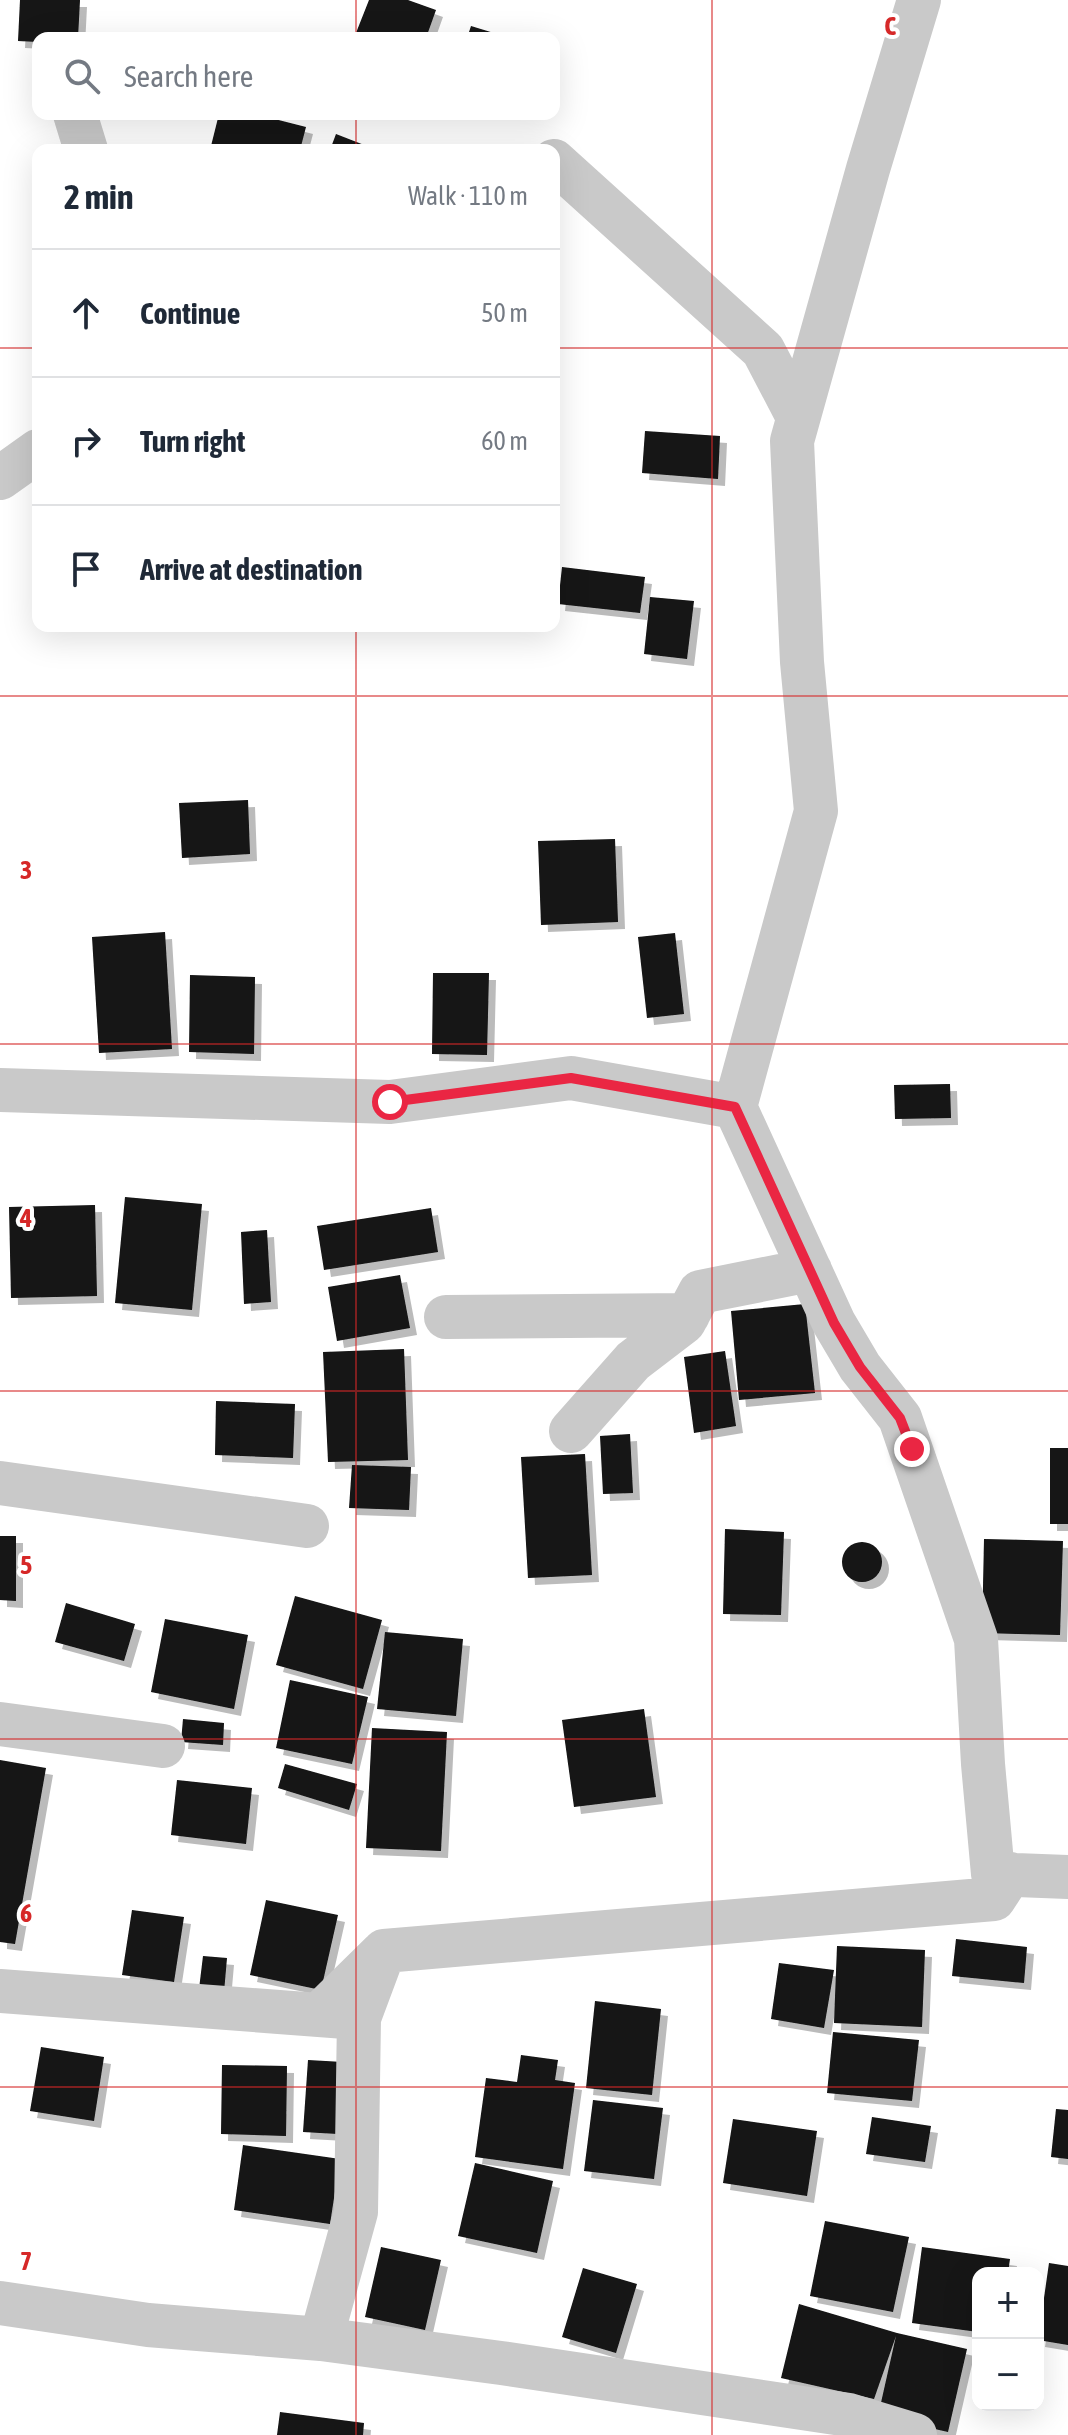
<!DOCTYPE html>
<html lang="en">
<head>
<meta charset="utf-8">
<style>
  body { margin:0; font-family:"Asap Condensed",sans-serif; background:#f6f6f7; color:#1f2937 }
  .controls { position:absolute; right:24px; bottom:24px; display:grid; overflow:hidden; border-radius:16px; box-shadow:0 8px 32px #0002 }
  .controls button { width:72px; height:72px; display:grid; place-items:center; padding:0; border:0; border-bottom:2px solid #e0e1e3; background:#fff; color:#1f2937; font:40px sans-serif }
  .stop { position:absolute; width:24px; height:24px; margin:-18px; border:6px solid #ea2643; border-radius:50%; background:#fff }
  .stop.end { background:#ea2643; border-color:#fff; box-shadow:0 2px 8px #0008 }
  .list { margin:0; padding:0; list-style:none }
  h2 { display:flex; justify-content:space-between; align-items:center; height:104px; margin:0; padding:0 32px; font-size:34px }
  h2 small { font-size:26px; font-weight:400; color:#747a83 }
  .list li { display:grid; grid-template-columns:52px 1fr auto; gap:24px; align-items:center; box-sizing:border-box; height:128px; padding:0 32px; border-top:2px solid #e0e1e3 }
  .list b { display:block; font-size:30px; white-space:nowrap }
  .list em { font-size:26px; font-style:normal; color:#747a83 }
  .icon { flex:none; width:44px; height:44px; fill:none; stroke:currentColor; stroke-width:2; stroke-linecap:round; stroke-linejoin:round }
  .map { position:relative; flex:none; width:1068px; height:2435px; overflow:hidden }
  .search { position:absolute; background:#fff; box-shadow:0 8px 32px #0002; left:32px; top:32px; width:528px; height:88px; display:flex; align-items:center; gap:20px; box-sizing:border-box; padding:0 28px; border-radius:16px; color:#747a83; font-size:30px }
  .panel { position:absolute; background:#fff; box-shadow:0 8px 32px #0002; left:32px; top:144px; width:528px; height:488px; border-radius:16px }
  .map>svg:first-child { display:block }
  .building { fill:#131313; filter:url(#shadow) }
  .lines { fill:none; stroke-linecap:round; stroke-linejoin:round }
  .minor { stroke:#c9c9c9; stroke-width:44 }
  .route { stroke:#ea2643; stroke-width:10 }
  .grid { fill:none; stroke:#d62828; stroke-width:2; stroke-opacity:0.55 }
  .grid-label { font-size:26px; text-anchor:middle; font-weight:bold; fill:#d62828; stroke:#fff; stroke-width:8; stroke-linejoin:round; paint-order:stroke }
</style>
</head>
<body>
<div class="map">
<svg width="1068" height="2435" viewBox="0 0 1068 2435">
  <defs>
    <filter id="shadow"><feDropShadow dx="7" dy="7" stdDeviation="0" flood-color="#0004"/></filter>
  </defs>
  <rect width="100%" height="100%" fill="#fff"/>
  <path class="building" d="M20,0H80L78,38H38V42L18,41Z
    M369,0H408L436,10L426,38H354Z
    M471,26L507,37V38H467Z
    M219,114H255L306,127L300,150H210Z
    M336,134L377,150H330Z
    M645,431L720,436L718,479L642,473Z
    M562,567L645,577L640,613L558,604Z
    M650,597L694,601L687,659L644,654Z
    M248,800L250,854L182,858L179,803Z
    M615,839L618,922L541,925L538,841Z
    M165,932L172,1049L99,1053L92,937Z
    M675,933L684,1014L647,1018L638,937Z
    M433,973H489L487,1055L432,1054Z
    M190,975L255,977L254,1054L189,1052Z
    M950,1084L951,1118L895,1119L894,1085Z
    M125,1197L202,1204L192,1310L115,1303Z
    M95,1205L97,1296L11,1298L9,1207Z
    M431,1208L438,1252L324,1270L317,1226Z
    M267,1230L271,1302L244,1304L241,1232Z
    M400,1275L410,1328L337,1341L328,1287Z
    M805,1304L815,1393L739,1400L731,1311Z
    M404,1349L408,1460L328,1462L323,1352Z
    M725,1351L736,1426L694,1433L684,1357Z
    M216,1401L295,1404L293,1458L215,1455Z
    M630,1434L633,1493L603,1494L600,1436Z
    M1050,1448H1068V1524H1050Z
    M585,1454L592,1575L528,1578L521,1457Z
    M352,1465L411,1467L409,1510L349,1508Z
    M725,1529L784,1532L781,1615L723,1614Z
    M0,1536H16V1601L0,1600Z
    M984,1539L1063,1541L1060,1635L982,1633Z
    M842 1562a20 20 0 1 1 40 0a20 20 0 1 1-40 0Z
    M295,1596L382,1620L363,1689L276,1665Z
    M66,1603L135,1624L124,1661L55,1642Z
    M165,1619L248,1635L234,1709L151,1692Z
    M385,1632L463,1639L456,1716L377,1709Z
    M290,1680L368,1697L352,1764L276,1748Z
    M644,1709L656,1797L574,1807L562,1720Z
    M183,1719L224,1723L223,1745L181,1742Z
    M372,1728L447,1732L441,1851L366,1848Z
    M0,1760L46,1768L15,1944L0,1942Z
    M285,1764L357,1784L349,1810L278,1788Z
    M177,1780L252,1788L246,1844L171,1835Z
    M266,1900L338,1915L321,1990L250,1975Z
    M132,1910L184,1917L174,1982L122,1975Z
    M956,1939L1027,1947L1024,1983L952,1976Z
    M837,1946L925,1950L922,2027L834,2023Z
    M203,1956L227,1958L224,1992L199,1989Z
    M779,1963L834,1970L824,2028L771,2019Z
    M595,2001L661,2009L652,2095L586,2088Z
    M833,2032L919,2040L912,2101L827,2093Z
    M41,2047L104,2057L94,2121L30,2111Z
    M521,2055L558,2060L555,2080L575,2083L563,2169L475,2157L486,2078L517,2082Z
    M308,2060L343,2062L338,2134L303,2132Z
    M222,2065L287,2066L286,2136L221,2134Z
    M593,2100L663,2108L654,2179L584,2171Z
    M1056,2109L1068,2110V2159L1051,2157Z
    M872,2117L931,2126L925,2162L866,2154Z
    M733,2119L817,2131L807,2196L723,2183Z
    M243,2145L340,2159L330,2224L234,2210Z
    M475,2163L553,2181L537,2253L458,2236Z
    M825,2221L909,2237L893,2312L810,2296Z
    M381,2247L441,2260L425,2330L365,2317Z
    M922,2247L1010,2259L1008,2273H978V2332L912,2323Z
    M1049,2263L1068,2266V2345L1038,2340Z
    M583,2268L637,2284L616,2353L562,2337Z
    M799,2304L897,2333L967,2349L948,2432L878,2416L896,2336L874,2399L781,2378Z
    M280,2412L364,2423L363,2435H277Z"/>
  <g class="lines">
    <path class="minor" d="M75,114L86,150
      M554,161L763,350L798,417
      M0,478L38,451
      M0,1090L390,1102L571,1078L735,1107L816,811L802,662L792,441L868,169L919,0
      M735,1107L834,1323L860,1367L900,1418L976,1639L983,1764L993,1874L1068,1877
      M446,1317L688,1315
      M571,1431L633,1361L684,1322L700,1292L810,1270
      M0,1483L307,1526
      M0,1724L163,1746
      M384,1951L326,2008L359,2018L384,1951L994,1899L1010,1874
      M0,1991L359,2018L356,2212L321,2339
      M0,2303L148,2325L321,2339L501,2363L849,2415L915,2435"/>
  </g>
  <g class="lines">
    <path class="route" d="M390,1102L571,1078L735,1107L834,1323L860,1367L900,1418L912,1449"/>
  </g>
  <path class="grid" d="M356,0V38M712,0V2435M356,114V150M0,348H38M554,348H1068M356,626V2435M0,696H1068M0,1044H1068M0,1391H1068M0,1739H1068M0,2087H1068"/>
  <g class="grid-label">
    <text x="890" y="35">C</text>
    <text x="26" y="879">3</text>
    <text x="26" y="1227">4</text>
    <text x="26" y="1574">5</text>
    <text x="26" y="1922">6</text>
    <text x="26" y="2270">7</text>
  </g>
</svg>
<div class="controls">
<button>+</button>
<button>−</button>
</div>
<div class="stop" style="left:390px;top:1102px"></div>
<div class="stop end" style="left:912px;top:1449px"></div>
<div class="search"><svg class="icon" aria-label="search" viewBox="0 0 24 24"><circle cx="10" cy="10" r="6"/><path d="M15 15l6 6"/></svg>Search here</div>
<section class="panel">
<h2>2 min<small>Walk · 110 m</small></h2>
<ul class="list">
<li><svg class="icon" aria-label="ahead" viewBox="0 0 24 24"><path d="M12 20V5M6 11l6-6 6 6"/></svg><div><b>Continue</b></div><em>50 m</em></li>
<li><svg class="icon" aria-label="right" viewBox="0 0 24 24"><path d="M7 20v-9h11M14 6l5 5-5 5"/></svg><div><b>Turn right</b></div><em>60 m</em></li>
<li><svg class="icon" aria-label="arrive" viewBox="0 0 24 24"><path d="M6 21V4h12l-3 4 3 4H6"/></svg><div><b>Arrive at destination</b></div></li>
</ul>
</section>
</div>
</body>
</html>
